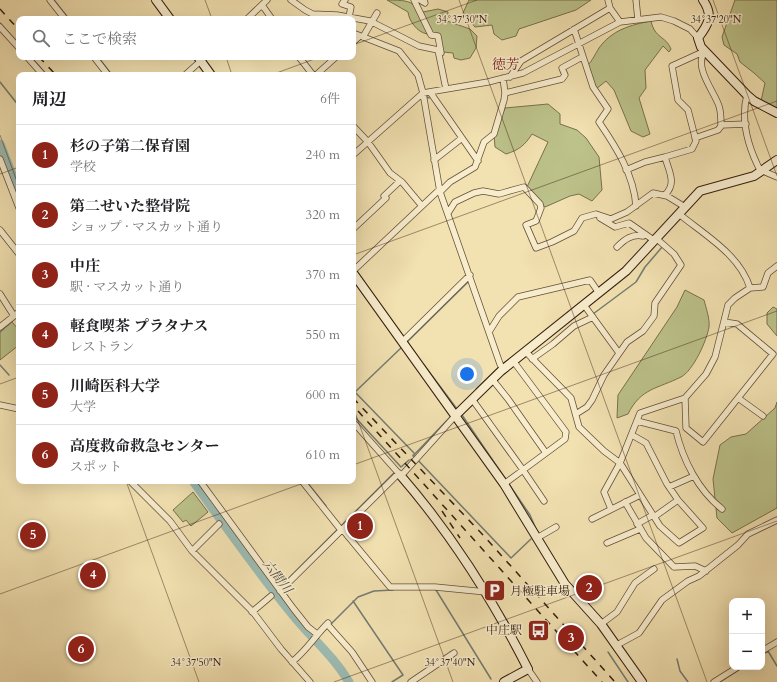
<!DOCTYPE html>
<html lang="ja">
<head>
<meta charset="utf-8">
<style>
  body { margin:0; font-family:Cardo,"Noto Serif JP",serif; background:#f2f2f2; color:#202124 }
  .controls { position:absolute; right:12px; bottom:12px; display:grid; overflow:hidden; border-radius:8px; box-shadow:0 4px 16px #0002 }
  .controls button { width:36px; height:36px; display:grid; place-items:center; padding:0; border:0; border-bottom:1px solid #e0e0e0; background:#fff; color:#202124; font:20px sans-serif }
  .you { position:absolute; left:467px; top:374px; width:14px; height:14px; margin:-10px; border:3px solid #fff; border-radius:50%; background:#1a73e8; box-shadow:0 0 0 6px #1a73e833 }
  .badge { display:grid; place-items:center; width:26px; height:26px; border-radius:50%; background:#8f2418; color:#fff; font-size:13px; font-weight:700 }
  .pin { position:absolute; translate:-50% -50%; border:2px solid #fff; box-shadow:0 1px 4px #0006 }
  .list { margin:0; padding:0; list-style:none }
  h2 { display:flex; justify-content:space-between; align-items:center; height:52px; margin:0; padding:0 16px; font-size:17px }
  h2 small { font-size:13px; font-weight:400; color:#757577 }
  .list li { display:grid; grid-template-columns:26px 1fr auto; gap:12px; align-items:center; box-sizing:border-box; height:60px; padding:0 16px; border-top:1px solid #e0e0e0 }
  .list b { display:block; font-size:15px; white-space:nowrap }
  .list p { margin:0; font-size:13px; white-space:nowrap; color:#757577 }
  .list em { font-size:13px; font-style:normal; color:#757577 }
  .icon { flex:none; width:22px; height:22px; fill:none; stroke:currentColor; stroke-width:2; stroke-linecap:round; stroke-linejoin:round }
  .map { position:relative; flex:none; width:777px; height:682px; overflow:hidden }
  .search { position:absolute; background:#fff; box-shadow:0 4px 16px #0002; left:16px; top:16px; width:340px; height:44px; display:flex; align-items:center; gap:10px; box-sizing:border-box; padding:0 14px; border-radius:8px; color:#757577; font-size:15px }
  .panel { position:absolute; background:#fff; box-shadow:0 4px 16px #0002; left:16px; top:72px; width:340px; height:412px; border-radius:8px }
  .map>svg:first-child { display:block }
  .green { fill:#bcc28a; stroke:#78704c }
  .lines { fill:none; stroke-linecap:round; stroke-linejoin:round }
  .stream { stroke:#737c72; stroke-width:1.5 }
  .river { stroke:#9dbcb4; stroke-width:9 }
  .street-casing { stroke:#644e38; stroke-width:7 }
  .secondary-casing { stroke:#351d0f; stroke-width:10 }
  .street { stroke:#f7eccc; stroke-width:5.5 }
  .secondary { stroke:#f7eccc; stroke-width:8 }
  .rail { stroke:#351d0f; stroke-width:1.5; stroke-dasharray:7 7; stroke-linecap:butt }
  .ticks { fill:none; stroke:#351d0f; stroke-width:1; stroke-opacity:0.45 }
  .labels { text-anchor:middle; stroke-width:3; stroke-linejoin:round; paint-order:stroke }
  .poi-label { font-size:12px; fill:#351d0f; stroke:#f7eccc; text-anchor:start }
  .water-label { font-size:13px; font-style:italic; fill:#544d41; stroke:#f7eccc }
  .quarter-label { font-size:14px; fill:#7a1f14; stroke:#f7eccc }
  .ticks-label { font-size:10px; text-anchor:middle; fill:#351d0f; stroke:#f7eccc; stroke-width:3; stroke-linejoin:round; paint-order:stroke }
</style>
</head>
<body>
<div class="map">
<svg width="777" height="682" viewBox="0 0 777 682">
  <rect width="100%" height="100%" fill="#f2e1b1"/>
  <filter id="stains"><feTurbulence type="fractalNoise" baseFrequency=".005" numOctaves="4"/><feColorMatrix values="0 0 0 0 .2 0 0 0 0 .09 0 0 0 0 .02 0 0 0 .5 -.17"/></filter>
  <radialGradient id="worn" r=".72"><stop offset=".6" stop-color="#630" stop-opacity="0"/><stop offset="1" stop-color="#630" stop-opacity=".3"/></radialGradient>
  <path class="green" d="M387,0C419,0 414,4 427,31V34C417,32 409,21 408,12Z
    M469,0H591L576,10L519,29L516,36L502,40L494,34L492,25L475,27L463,13Z
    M735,0H777V108L761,101L765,83L754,73L740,62L737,54L724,45L722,37Z
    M438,9L448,12L447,21L470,29L477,36L476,48L470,58L461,60L454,58L453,53L443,52L440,34L432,33L423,12Z
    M651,21C655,39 665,35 671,49L669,52L663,46L645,70L646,88L639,98L650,134L643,137L631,131L614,90L606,81L596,89L587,66C593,60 595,54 599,48C612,30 630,25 651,21Z
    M548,104L560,114V124L577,130L586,138L599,157L602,190L592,201L579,194L570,196L545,207L527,187L548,142L532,134C525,145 519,150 506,154L495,147L494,135L505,108Z
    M685,290L704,300C706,308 710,319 709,327C707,340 693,371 681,377C657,389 641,388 628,414L617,418L618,395L677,307Z
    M773,307L777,309V336L767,324V313Z
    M12,322L19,330V345L0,360V332Z
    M777,402V508L732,533L717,518L713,479L720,445L731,437L746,434L775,408Z
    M193,492L208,512L191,526L186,520L183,522L173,510Z"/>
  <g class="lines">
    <path class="stream" d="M54,0L69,19
      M0,23L19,44
      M31,57L47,75
      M98,57L112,75
      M0,82L19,106
      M425,96L429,98
      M593,314L636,282L645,267L663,246
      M0,332L18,316
      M561,334L571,326
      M406,343L467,283
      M502,364L517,354
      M0,365L9,375
      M424,365L457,409L458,408
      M476,389L499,367
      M353,390L414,453
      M355,392L402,347
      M353,415L401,467L409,460
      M462,415L530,515L536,529
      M413,455L511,558L531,539
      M413,456L452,415
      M306,481L326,506
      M341,526L395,472
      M280,587L338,529
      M436,590L491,679
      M274,592L277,589
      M353,601L403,675L392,682
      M321,634L358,597L374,591L393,590
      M608,652L628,682
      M762,655L768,651L777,666
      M677,659L680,671L688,682
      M720,682L743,667"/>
    <path class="river" d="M0,144L19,193
      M193,481C225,526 257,571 292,614C311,638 333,655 349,682"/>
    <defs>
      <path id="street" d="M50,0L65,19
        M291,0L305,10L322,19
        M345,0L342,4L351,7L349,17
        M414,0L431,35L438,36L441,53
        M420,0L425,3L424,0
        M636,0L638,20
        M262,5L272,19
        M610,8L620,22
        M312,14L337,15L370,21L419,46L438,50L446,89
        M247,19L267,0
        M0,27L19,48
        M574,29L593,87L608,109L599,122C616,147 634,175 636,206
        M353,33L399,51L418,75L423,93L440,192L500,364L503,369
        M363,37L377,13
        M353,42L360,36
        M705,51C693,67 714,91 719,106C721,112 721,119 721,125L746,124
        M27,57L43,75
        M94,57L108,75
        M299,57L313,75
        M185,75L205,57
        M316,75L336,57
        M510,77L521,61L610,8L608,0
        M430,92L478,161
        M505,93L562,79L565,75L562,68L582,57
        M747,95C740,121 749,149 761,172
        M353,126L368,142L390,173L402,182L422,206
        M695,138L718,130L722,125
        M353,155L423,93L488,82L523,73L620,22L661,17L674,21L690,29L698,38
        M0,159L19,208
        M434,160L462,138
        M626,170L645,162L665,157
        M763,171L777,177
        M440,192L450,182L475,167L484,142L494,134L504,100L505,93L503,78
        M665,195C677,183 669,172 665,157L692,149L696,141L688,110L678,100L672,66L705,51
        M448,213L455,202L474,193L483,191L499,194L524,187L540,204L541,208L536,221L526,225L536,248L552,242L574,231L582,218L596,214L611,219L627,212L653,193L667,196L685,207
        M679,214C705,235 740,255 750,288
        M600,218L615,227L629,223L655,241
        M353,229L386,198L384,196L400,181
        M0,230L19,254
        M617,247C625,239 632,234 643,236
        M353,271L440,189
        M0,294L14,316
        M584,305L619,353
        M0,327L19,312
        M489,332L499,316L518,297L590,280L599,293
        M402,342L470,275
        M526,352L571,398L579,427L604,451L620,463L660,526L679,543L703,528L678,500L667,484L646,443L632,435
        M532,359L553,344L574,326L593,317
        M492,379L508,399L546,453
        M685,398L686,428L703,442L773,354L737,324L724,322
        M738,398L763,416
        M472,399L523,470L565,439L566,432L514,362
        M0,405L19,409
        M576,414L587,407L592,400L604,375L627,342L643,331L654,316L655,303L681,265L674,254L657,239
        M637,421L676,431C683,460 698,490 722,509
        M353,422L401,476L456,415
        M130,481L170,521L192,551L253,612L281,649L310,682
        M200,481L293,608L308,627L317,634
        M302,481L341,530
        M504,484L523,470L544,501
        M669,487L694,476
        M625,502L646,538L674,567L695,566L706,571
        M611,509L604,492L620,463L640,413L685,398L706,374L715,357L728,305L735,298L750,288L763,287L768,273L777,266
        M654,517L678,500
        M592,519L640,495
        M637,524L653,515
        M342,529L390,587H435L486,592
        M537,538L556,527
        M607,543L640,529
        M192,551L219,524
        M280,591L399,473
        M252,612L271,596
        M327,624L352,652L372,682
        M601,624L617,612L635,583L654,569
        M617,645L639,633L662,600L688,581L699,576L738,545L748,534L777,520
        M762,651L777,642
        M292,662C307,650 315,636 328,623
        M528,669L537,682
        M411,682L454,653
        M714,682L738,667"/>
      <path id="secondary" d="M156,0L170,19
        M703,0C714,16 708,25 698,38L701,47L747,95L754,101L777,113
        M198,57L211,75
        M353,273L504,484L565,584L601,624L642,682
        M456,415L501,371L626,271L700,191L754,176L777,160
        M401,476C453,536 492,598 528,669L504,682"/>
    </defs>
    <use href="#street" class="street-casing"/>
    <use href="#secondary" class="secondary-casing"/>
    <use href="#street" class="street"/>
    <use href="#secondary" class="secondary"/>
    <path class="rail" d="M0,9L19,30
      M39,57L56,75
      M353,398L483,535L615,682
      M358,411L602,682
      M442,511L460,538"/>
  </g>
  <path class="ticks" d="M205,0L212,19M459,0L707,682M713,0L777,176M353,45L477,0M226,57L232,75M271,75L320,57M0,135L19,187M0,174L19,167M353,255L777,101M0,384L19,377M353,407L453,682M353,465L777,311M126,481L199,682M0,594L309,481M334,682L777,521"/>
  <defs>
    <symbol id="parking-square" viewBox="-11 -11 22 22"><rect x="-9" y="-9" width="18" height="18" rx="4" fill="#8f2418" stroke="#f7eccc"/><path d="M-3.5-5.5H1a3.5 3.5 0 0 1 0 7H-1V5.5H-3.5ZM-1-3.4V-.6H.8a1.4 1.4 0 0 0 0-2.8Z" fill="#fff"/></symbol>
    <symbol id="bus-square" viewBox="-11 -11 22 22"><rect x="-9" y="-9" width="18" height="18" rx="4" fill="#8f2418" stroke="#f7eccc"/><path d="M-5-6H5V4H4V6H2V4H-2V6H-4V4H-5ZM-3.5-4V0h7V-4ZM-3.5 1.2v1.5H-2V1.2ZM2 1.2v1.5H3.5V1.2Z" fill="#fff"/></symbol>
  </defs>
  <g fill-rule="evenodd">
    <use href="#parking-square" x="482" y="578" width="25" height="25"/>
    <use href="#bus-square" x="526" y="618" width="25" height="25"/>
  </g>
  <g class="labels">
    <g class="poi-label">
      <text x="510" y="595">月極駐車場</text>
      <text x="522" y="634" text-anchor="end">中庄駅</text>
    </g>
    <g class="water-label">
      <text transform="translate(278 576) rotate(52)" y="5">六間川</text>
    </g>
    <g class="quarter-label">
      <text x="506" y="69">徳芳</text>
    </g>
  </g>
  <g class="ticks-label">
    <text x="462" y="23">34°37'30"N</text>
    <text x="716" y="23">34°37'20"N</text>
    <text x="196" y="666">34°37'50"N</text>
    <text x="450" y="666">34°37'40"N</text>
  </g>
  <rect width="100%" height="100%" filter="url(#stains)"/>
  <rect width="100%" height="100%" fill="url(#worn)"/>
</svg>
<div class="controls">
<button>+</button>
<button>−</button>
</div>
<div class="you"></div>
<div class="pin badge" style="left:360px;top:526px">1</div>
<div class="pin badge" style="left:589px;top:588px">2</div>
<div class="pin badge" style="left:571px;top:638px">3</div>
<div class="pin badge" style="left:93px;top:575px">4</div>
<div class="pin badge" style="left:33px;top:535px">5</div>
<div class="pin badge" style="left:81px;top:649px">6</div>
<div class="search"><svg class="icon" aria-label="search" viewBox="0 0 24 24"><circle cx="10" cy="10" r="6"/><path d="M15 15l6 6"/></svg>ここで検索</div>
<section class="panel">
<h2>周辺<small>6件</small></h2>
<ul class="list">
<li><span class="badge">1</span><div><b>杉の子第二保育園</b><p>学校</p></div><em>240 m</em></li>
<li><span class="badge">2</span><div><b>第二せいた整骨院</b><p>ショップ · マスカット通り</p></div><em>320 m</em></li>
<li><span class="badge">3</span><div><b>中庄</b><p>駅 · マスカット通り</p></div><em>370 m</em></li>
<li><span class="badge">4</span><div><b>軽食喫茶 プラタナス</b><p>レストラン</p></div><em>550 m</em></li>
<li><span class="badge">5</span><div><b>川崎医科大学</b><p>大学</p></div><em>600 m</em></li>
<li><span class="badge">6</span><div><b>高度救命救急センター</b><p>スポット</p></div><em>610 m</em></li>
</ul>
</section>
</div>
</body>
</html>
